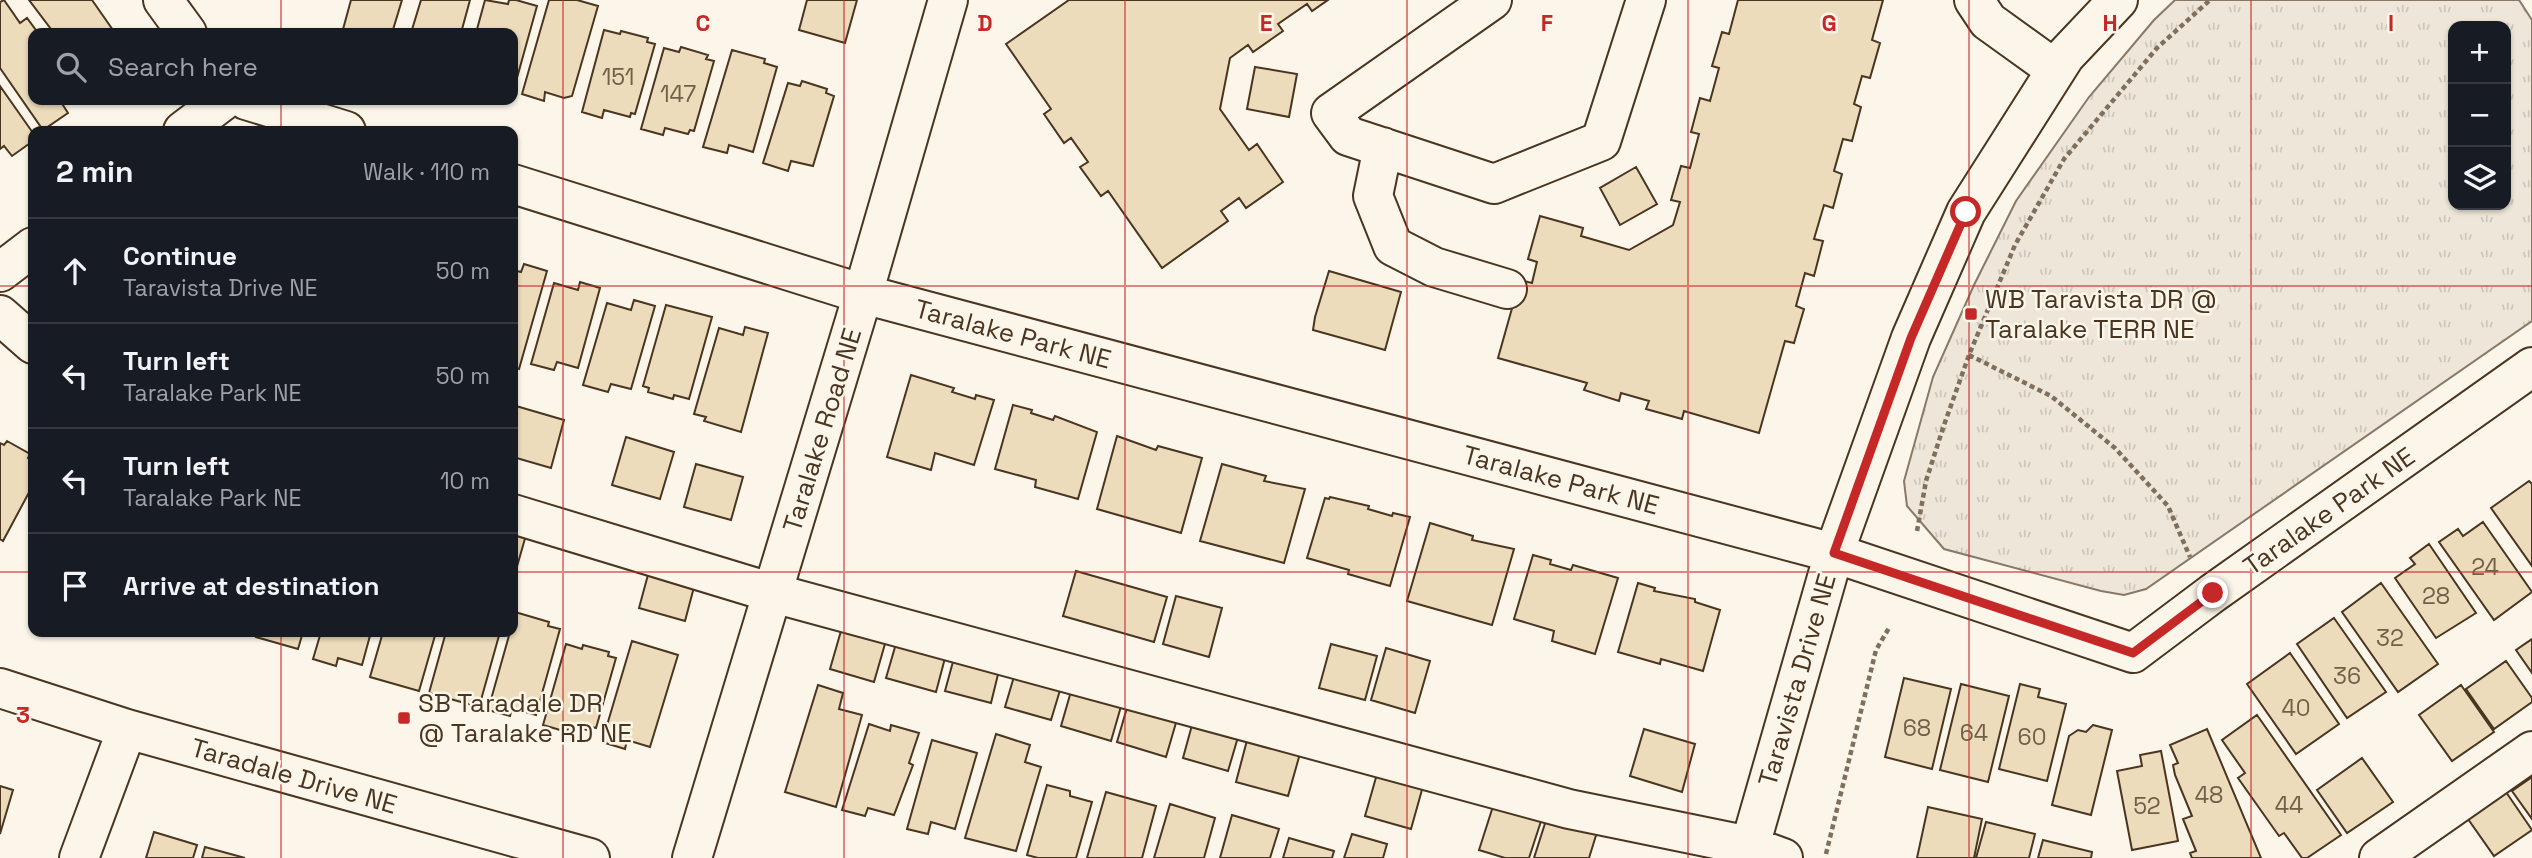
<!DOCTYPE html>
<html lang="en">
<head>
<meta charset="utf-8">
<style>
  body { margin:0; font-family:"Space Grotesk",sans-serif; background:#242831; color:#f1f3f6 }
  .controls { position:absolute; right:21px; top:21px; display:grid; overflow:hidden; border-radius:14px; box-shadow:0 2px 5px #0004 }
  .controls button { width:63px; height:63px; display:grid; place-items:center; padding:0; border:0; border-bottom:2px solid #363941; background:#171b24; color:#f1f3f6; font:35px sans-serif }
  .stop { position:absolute; width:21px; height:21px; margin:-16px; border:5px solid #c62828; border-radius:50%; background:#fff }
  .stop.end { background:#c62828; border-color:#fff; box-shadow:0 2px 7px #0008 }
  .list { margin:0; padding:0; list-style:none }
  h2 { display:flex; justify-content:space-between; align-items:center; height:91px; margin:0; padding:0 28px; font-size:30px }
  h2 small { font-size:23px; font-weight:400; color:#9ea1a6 }
  .list li { display:grid; grid-template-columns:46px 1fr auto; gap:21px; align-items:center; box-sizing:border-box; height:105px; padding:0 28px; border-top:2px solid #363941 }
  .list b { display:block; font-size:26px; white-space:nowrap }
  .list p { margin:0; font-size:23px; white-space:nowrap; color:#9ea1a6 }
  .list em { font-size:23px; font-style:normal; color:#9ea1a6 }
  .icon { flex:none; width:38px; height:38px; fill:none; stroke:currentColor; stroke-width:2; stroke-linecap:round; stroke-linejoin:round }
  .map { position:relative; flex:none; width:2532px; height:858px; overflow:hidden }
  .search { position:absolute; background:#171b24; box-shadow:0 2px 5px #0004; left:28px; top:28px; width:490px; height:77px; display:flex; align-items:center; gap:18px; box-sizing:border-box; padding:0 24px; border-radius:14px; color:#9ea1a6; font-size:26px }
  .panel { position:absolute; background:#171b24; box-shadow:0 2px 5px #0004; left:28px; top:126px; width:490px; height:511px; border-radius:14px }
  .map>svg:first-child { display:block }
  .grass { fill:url(#grass-tufts); stroke:#887966; stroke-width:2; fill-rule:evenodd }
  .building { fill:#ecdcbc; stroke:#4a3520; stroke-width:2 }
  .lines { fill:none; stroke-linecap:round; stroke-linejoin:round }
  .minor-casing { stroke:#4a3520; stroke-width:42 }
  .path { stroke:#7f6f5c; stroke-width:4.5; stroke-dasharray:5 3.5; stroke-linecap:butt }
  .minor { stroke:#fbf6e9; stroke-width:38 }
  .route { stroke:#c62828; stroke-width:9 }
  .grid { fill:none; stroke:#c62828; stroke-width:2; stroke-opacity:0.55 }
  .poi-dot { fill:#c62828; stroke:#fbf6e9; stroke-width:2.5 }
  .labels { text-anchor:middle; stroke-width:5; stroke-linejoin:round; paint-order:stroke }
  .number-label { font-size:23px; fill:#725f47 }
  .poi-label { font-size:26px; fill:#4a3520; stroke:#fbf6e9; text-anchor:start }
  .street-label { font-size:26px; fill:#4a3520; stroke:#fbf6e9 }
  .grid-label { font-size:23px; text-anchor:middle; font-weight:bold; fill:#c62828; stroke:#fbf6e9; stroke-width:5; stroke-linejoin:round; paint-order:stroke }
</style>
</head>
<body>
<div class="map">
<svg width="2532" height="858" viewBox="0 0 2532 858">
  <defs>
    <pattern id="grass-tufts" width="24" height="20" patternUnits="userSpaceOnUse" patternTransform="scale(1.75)"><rect width="24" height="20" fill="#ede6d9"/><path d="M3 7l-1-3M5 7V3M7 7l1-3M15 17l-1-3M17 17v-4M19 17l1-3" fill="none" stroke="#cdc6ba"/></pattern>
  </defs>
  <rect width="100%" height="100%" fill="#fbf6e9"/>
  <path class="grass" d="M2175,0H2519L2532,20V321L2146,589L2124,595L2101,591L1944,549L1907,506L1904,481L1933,377L1974,285L2016,201L2089,97L2154,20ZM2453,26H2506V205H2453Z"/>
  <path class="building" d="M4,0L20,23L27,18L38,33H33V100H64L61,102L68,113L43,130L0,68V2Z
    M29,0H92L115,33H54Z
    M351,0H402L392,33H342Z
    M421,0H470L461,33H411Z
    M485,0L508,4L509,0H516L537,6L515,85L513,84V33H476Z
    M549,0H577L598,6L572,96L564,98L545,92L544,101L522,94Z
    M807,0H857L845,43L799,30Z
    M1069,0H1328L1312,11L1307,4L1278,24L1283,31L1253,52L1248,45L1230,58L1220,109L1249,150L1257,144L1283,182L1246,208L1239,198L1221,211L1228,221L1162,268L1108,191L1101,196L1080,167L1088,162L1071,138L1064,143L1044,114L1051,109L1006,44Z
    M1738,0H1883L1872,40L1880,43L1870,78L1862,76L1854,104L1861,107L1852,141L1843,139L1834,171L1842,174L1833,208L1824,205L1814,239L1823,241L1814,276L1805,273L1796,306L1804,309L1794,343L1785,341L1759,433L1684,411L1682,419L1646,409L1649,401L1621,393L1619,401L1584,390L1587,383L1498,358L1520,280L1532,283L1537,262L1528,259L1540,216L1583,228L1581,236L1629,250L1673,225L1680,202L1671,200L1681,166L1690,168L1699,134L1691,132L1700,98L1710,101L1719,68L1712,66L1722,32L1729,34Z
    M604,30L620,34L621,31L648,38L647,42L655,44L635,114L631,113L630,117L604,110L602,118L582,112Z
    M681,47L708,55L706,59L714,61L694,131L690,130L688,134L665,128L663,135L641,129L664,48L679,52Z
    M732,50L765,59L764,63L777,67L753,152L729,145L727,153L703,147Z
    M1255,67L1297,74L1289,117L1247,109Z
    M802,81L827,89L826,93L834,96L813,166L791,161L788,171L763,163L788,83L800,86Z
    M0,86L33,133V141L12,156L4,146L0,149Z
    M1636,167L1657,204L1620,225L1600,188Z
    M524,264L547,271L519,369L513,367V270L521,272Z
    M1329,271L1401,292L1385,350L1313,330L1315,317Z
    M580,282L600,288L578,368L557,362L554,370L531,364L554,283L578,290Z
    M634,300L655,306L631,389L611,384L608,392L583,385L607,303L631,310Z
    M666,305L712,317L689,399L674,395L673,399L648,392L649,388L643,386Z
    M745,327L768,333L741,432L704,421L706,417L694,414L719,328L743,335Z
    M911,375L954,388L952,392L975,399L976,395L994,400L974,465L935,453L931,470L887,457Z
    M1013,405L1032,410L1031,413L1053,420L1055,416L1097,432L1078,499L1035,487L1036,480L995,469Z
    M516,406L564,420L551,468L513,457V419Z
    M1117,436L1156,450L1158,446L1202,458L1181,533L1097,509Z
    M626,437L674,452L660,499L612,485Z
    M7,441L30,454L28,458L33,461V485L3,541L0,539V443L4,445Z
    M696,464L743,477L731,520L684,507Z
    M1222,464L1266,476L1264,481L1305,489L1284,563L1200,541Z
    M2529,481L2532,484V566L2491,508Z
    M1330,497L1369,506L1368,509L1392,516L1393,513L1410,517L1390,586L1348,574L1349,570L1307,558L1325,498L1329,499Z
    M513,516L530,521L516,570L513,569Z
    M2483,522L2532,592L2494,620L2439,542L2458,529L2463,536Z
    M1430,523L1473,536L1472,540L1514,549L1492,625L1407,601Z
    M2429,544L2476,613L2436,638L2395,578L2415,564L2410,558Z
    M1533,555L1551,560L1550,564L1571,570L1573,565L1618,578L1595,654L1552,641L1554,631L1514,619Z
    M652,560L698,572L685,621L639,608Z
    M1076,571L1167,597L1154,642L1063,616Z
    M1638,583L1655,588L1654,591L1695,599V602L1720,610L1703,671L1661,659L1660,664L1618,652Z
    M2381,583L2438,664L2398,692L2342,612Z
    M1176,596L1222,608L1209,657L1163,644Z
    M515,612L549,622L548,626L560,629L536,715L512,708L510,716L488,710L510,632H513Z
    M845,617L889,630L874,682L830,669Z
    M2334,618L2386,692L2347,718L2297,644Z
    M900,630L949,643L936,692L886,678Z
    M258,632H303L298,649L256,637Z
    M321,632H371L362,665L338,658L336,666L313,659Z
    M383,632H436L419,691L370,677Z
    M446,632H500L479,707L429,693Z
    M2532,639V673L2516,650Z
    M632,641L678,655L650,747L627,740L625,749L602,742Z
    M566,644L582,649L583,645L609,652L608,656L616,658L596,728L592,727L591,731L569,725L567,732L543,725Z
    M1331,644L1377,656L1365,700L1319,688Z
    M957,647L1002,658L991,703L945,691Z
    M1386,648L1430,661L1415,713L1371,700Z
    M2290,653L2339,724L2296,754L2247,684Z
    M2506,661L2532,698V702L2494,729L2466,689Z
    M1018,663L1064,677L1051,720L1005,707Z
    M1904,678L1951,689L1932,769L1885,757Z
    M1074,681L1124,696L1111,741L1061,726Z
    M1961,684L2009,696L1988,782L1940,770Z
    M2020,684L2040,689L2038,697L2066,704L2047,781L1999,769Z
    M818,685L843,693L839,709L862,715L836,807L785,792Z
    M2461,685L2494,732L2452,761L2419,715Z
    M1131,694L1180,709L1166,757L1117,742Z
    M1195,714L1241,727L1228,771L1183,758Z
    M2257,715L2341,835L2307,858H2302L2284,833L2279,836L2238,778L2245,773L2222,740Z
    M869,724L890,731L891,725L919,733L909,763L913,765L894,815L868,808L865,816L842,810Z
    M2093,725L2112,730L2091,815L2052,805L2069,736L2078,730L2086,732Z
    M1250,729L1303,743L1288,796L1236,782Z
    M1644,729L1695,744L1682,792L1630,776Z
    M2207,729L2261,858H2192L2190,853L2196,851L2183,819L2192,816L2175,775L2173,765L2178,763L2170,745Z
    M996,734L1030,745L1025,762L1041,767L1016,851L965,838Z
    M932,740L977,753L955,829L931,822L928,834L907,829Z
    M2161,751L2178,841L2132,850L2117,771L2142,766L2140,755Z
    M2362,758L2393,802L2347,833L2317,790Z
    M1379,767L1425,779L1411,829L1365,816Z
    M2532,777V819L2512,791Z
    M1047,785L1070,791V796L1092,802L1076,858H1038L1027,855Z
    M0,786L13,790L0,834Z
    M1106,792L1156,806L1142,858H1087Z
    M2506,792L2532,830L2494,856L2468,819Z
    M1496,797L1544,812L1529,858H1505L1479,850Z
    M1170,804L1215,818L1204,858H1154Z
    M1928,807L1982,819L1974,858H1917Z
    M1548,814L1598,829L1589,858H1534Z
    M1232,815L1279,829L1270,858H1220Z
    M1986,822L2035,834L2029,858H1976Z
    M154,832L197,845L193,858H146Z
    M1352,834L1387,844L1383,858H1344Z
    M1289,838L1334,851L1332,858H1283Z
    M2043,840L2092,852L2091,858H2038Z
    M205,847L245,858H202Z"/>
  <g class="lines">
    <defs>
      <path id="minor" d="M163,0L187,33
        M1492,0L1331,113L1348,136L1494,184L1601,141L1646,0
        M1974,0L1988,21L2056,70
        M246,100L346,131
        M183,131L224,100
        M1383,147L1373,196L1393,246L1434,267L1507,289
        M513,184L863,294L1834,553L2133,653L2213,593L2532,367
        M0,272L33,247
        M0,315L33,344
        M513,514L773,593L1569,809L1750,846L1783,858
        M0,688L127,729L590,858
        M79,858L127,729
        M692,858L863,294L948,0
        M1743,858L1750,846L1834,553L1911,338L1966,212L2065,56L2118,0
        M2379,858L2532,751"/>
    </defs>
    <use href="#minor" class="minor-casing"/>
    <path class="path" d="M1969,355L2051,396L2115,448L2168,506L2190,557
      M1917,531L1926,481L1944,425L1969,355L2015,245L2064,159L2157,48L2210,0
      M1826,854L1876,650L1889,628"/>
    <use href="#minor" class="minor"/>
  </g>
  <g class="lines">
    <path class="route" d="M1966,212L1911,338L1834,553L2133,653L2213,593"/>
  </g>
  <path class="grid" d="M281,0V33M563,0V858M844,0V858M1125,0V858M1407,0V858M1688,0V858M1969,0V858M2251,0V858M281,100V131M0,286H33M513,286H2532M0,572H33M513,572H2532M281,632V858"/>
  <g class="poi-dot">
    <rect x="1964" y="307" width="14" height="14" rx="3.5"/>
    <rect x="397" y="711" width="14" height="14" rx="3.5"/>
  </g>
  <g class="labels">
    <g class="number-label">
      <text x="618" y="85">151</text>
      <text x="678" y="102">147</text>
      <text x="2485" y="575">24</text>
      <text x="2436" y="604">28</text>
      <text x="2390" y="646">32</text>
      <text x="2347" y="684">36</text>
      <text x="2296" y="716">40</text>
      <text x="1917" y="736">68</text>
      <text x="1974" y="741">64</text>
      <text x="2032" y="745">60</text>
      <text x="2209" y="803">48</text>
      <text x="2289" y="813">44</text>
      <text x="2147" y="814">52</text>
    </g>
    <g class="poi-label">
      <text x="1985" y="308">WB Taravista DR @<tspan x="1985" dy="30">Taralake TERR NE</tspan></text>
      <text x="418" y="712">SB Taradale DR<tspan x="418" dy="30">@ Taralake RD NE</tspan></text>
    </g>
    <g class="street-label">
      <text transform="translate(1013 334) rotate(15)" y="9">Taralake Park NE</text>
      <text transform="translate(822 430) rotate(-73)" y="9">Taralake Road NE</text>
      <text transform="translate(1561 480) rotate(15)" y="9">Taralake Park NE</text>
      <text transform="translate(2329 511) rotate(-35)" y="9">Taralake Park NE</text>
      <text transform="translate(1797 680) rotate(-74)" y="9">Taravista Drive NE</text>
      <text transform="translate(294 776) rotate(16)" y="9">Taradale Drive NE</text>
    </g>
  </g>
  <g class="grid-label">
    <text x="703" y="31">C</text>
    <text x="985" y="31">D</text>
    <text x="1266" y="31">E</text>
    <text x="1547" y="31">F</text>
    <text x="1829" y="31">G</text>
    <text x="2110" y="31">H</text>
    <text x="2391" y="31">I</text>
    <text x="23" y="723">3</text>
  </g>
</svg>
<div class="controls">
<button>+</button>
<button>−</button>
<button><svg class="icon" aria-label="layers" viewBox="0 0 24 24"><path d="M12 4l9 5-9 5-9-5zM3 14l9 5 9-5"/></svg></button>
</div>
<div class="stop" style="left:1966px;top:212px"></div>
<div class="stop end" style="left:2213px;top:593px"></div>
<div class="search"><svg class="icon" aria-label="search" viewBox="0 0 24 24"><circle cx="10" cy="10" r="6"/><path d="M15 15l6 6"/></svg>Search here</div>
<section class="panel">
<h2>2 min<small>Walk · 110 m</small></h2>
<ul class="list">
<li><svg class="icon" aria-label="ahead" viewBox="0 0 24 24"><path d="M12 20V5M6 11l6-6 6 6"/></svg><div><b>Continue</b><p>Taravista Drive NE</p></div><em>50 m</em></li>
<li><svg class="icon" aria-label="left" viewBox="0 0 24 24"><path d="M17 20v-9H6M10 6l-5 5 5 5"/></svg><div><b>Turn left</b><p>Taralake Park NE</p></div><em>50 m</em></li>
<li><svg class="icon" aria-label="left" viewBox="0 0 24 24"><path d="M17 20v-9H6M10 6l-5 5 5 5"/></svg><div><b>Turn left</b><p>Taralake Park NE</p></div><em>10 m</em></li>
<li><svg class="icon" aria-label="arrive" viewBox="0 0 24 24"><path d="M6 21V4h12l-3 4 3 4H6"/></svg><div><b>Arrive at destination</b></div></li>
</ul>
</section>
</div>
</body>
</html>
